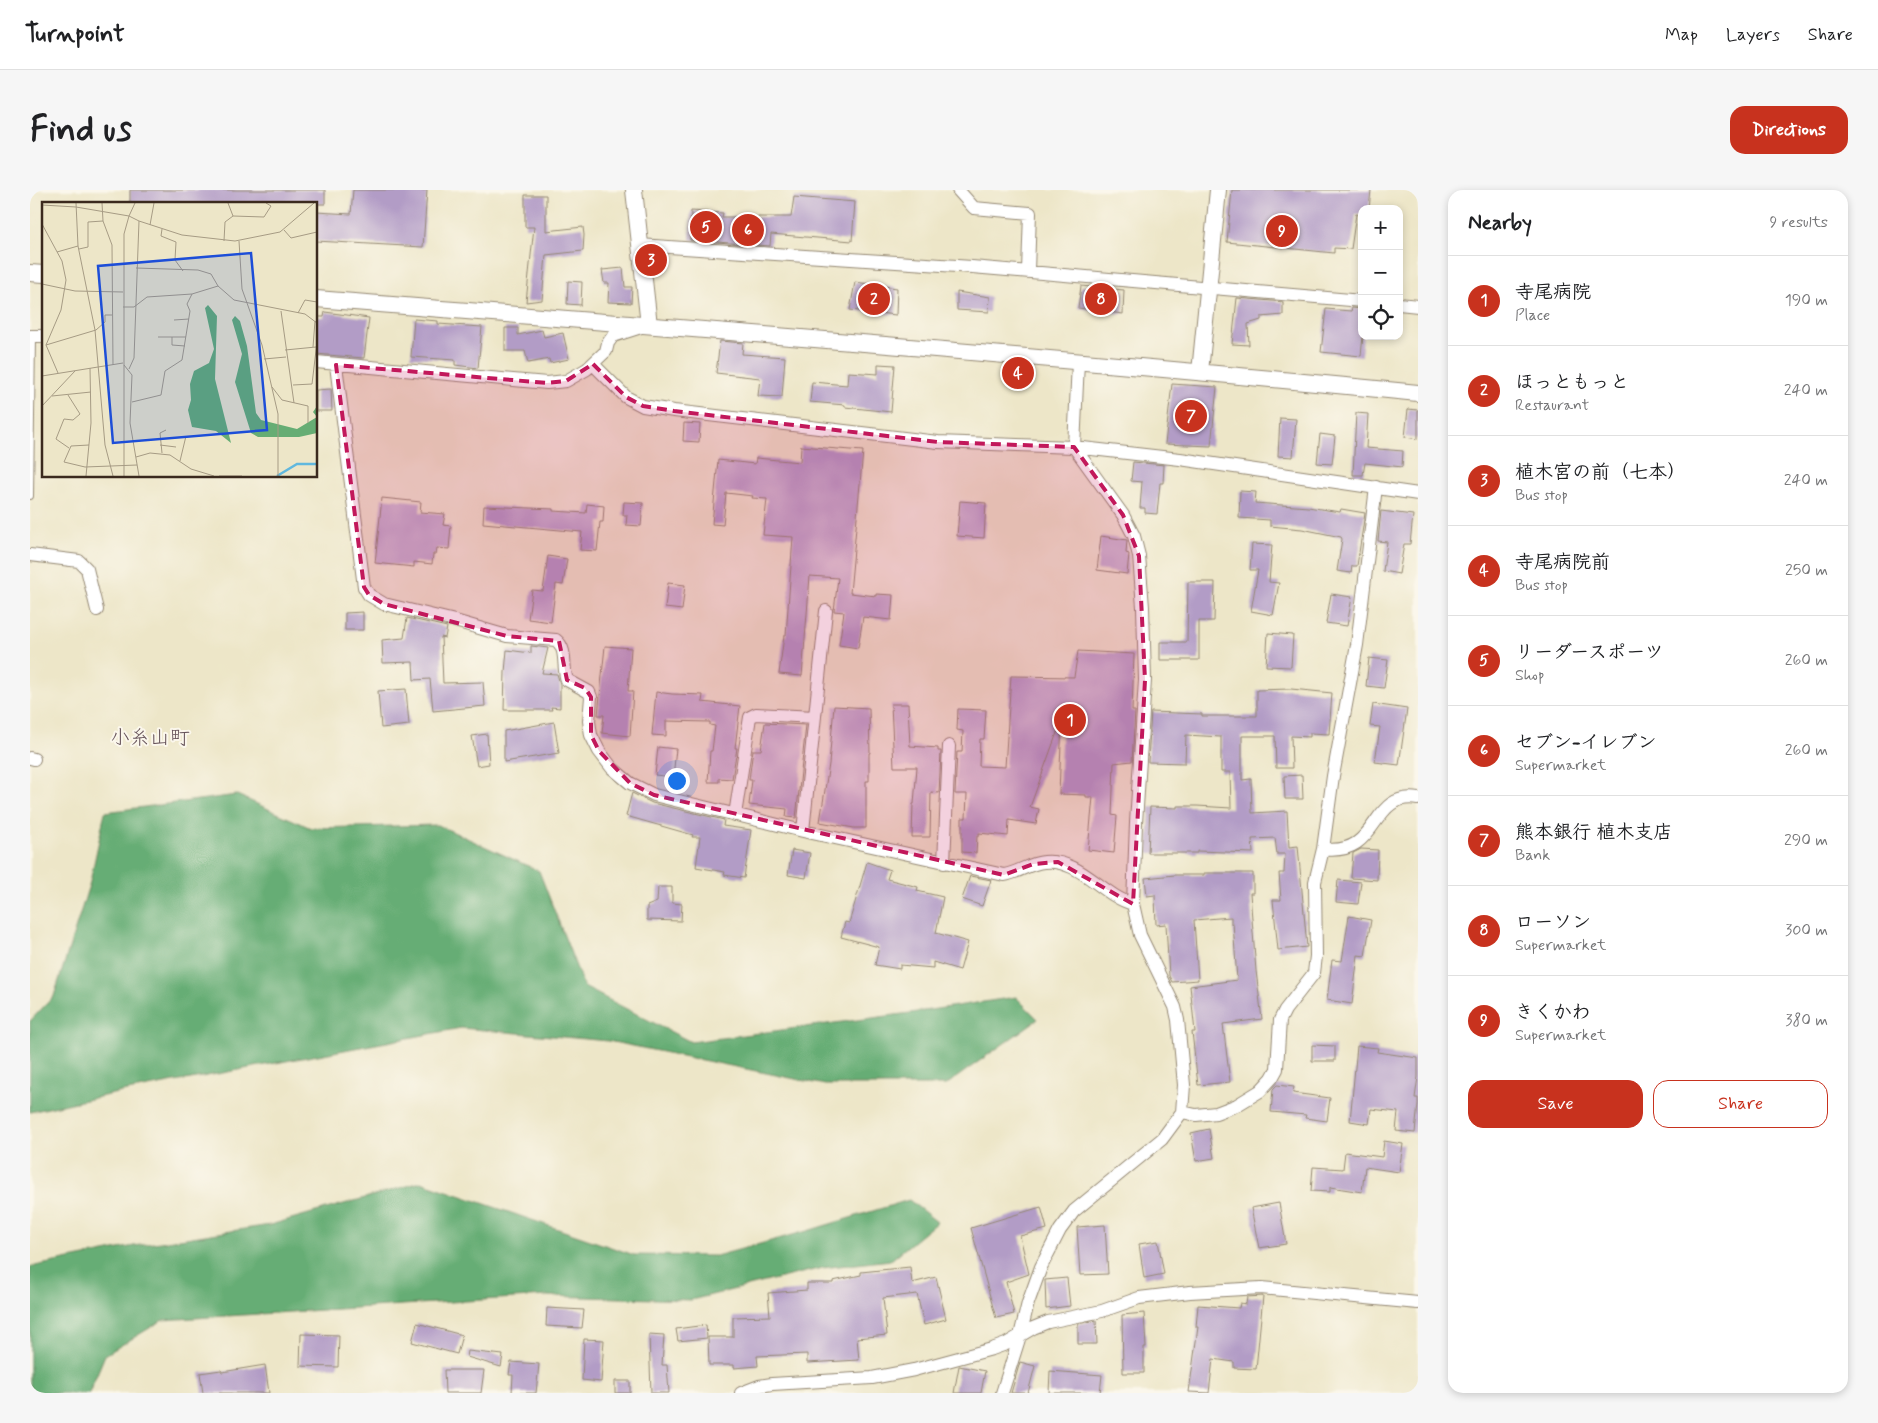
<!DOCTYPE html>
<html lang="en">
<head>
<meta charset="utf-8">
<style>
  body { margin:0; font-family:Mynerve,"Klee One",sans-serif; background:#f6f6f6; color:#202124 }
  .controls { position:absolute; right:15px; top:15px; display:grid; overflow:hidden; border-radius:10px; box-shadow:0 2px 8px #0003 }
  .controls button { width:45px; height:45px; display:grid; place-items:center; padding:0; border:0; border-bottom:1px solid #e0e0e0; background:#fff; color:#202124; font:25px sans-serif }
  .you { position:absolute; left:646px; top:590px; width:18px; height:18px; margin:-12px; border:4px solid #fff; border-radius:50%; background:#1a73e8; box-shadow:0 0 0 8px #1a73e833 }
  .badge { display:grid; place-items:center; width:32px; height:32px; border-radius:50%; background:#c8321e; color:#fff; font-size:16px; font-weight:700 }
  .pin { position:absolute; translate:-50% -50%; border:2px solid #fff; box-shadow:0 1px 5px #0006 }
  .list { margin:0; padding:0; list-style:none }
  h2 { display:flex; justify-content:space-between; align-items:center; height:65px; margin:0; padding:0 20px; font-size:21px }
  h2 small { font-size:16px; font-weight:400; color:#757577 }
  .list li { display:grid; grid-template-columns:32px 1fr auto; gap:15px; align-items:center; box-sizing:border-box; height:90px; padding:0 20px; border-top:1px solid #e0e0e0 }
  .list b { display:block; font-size:19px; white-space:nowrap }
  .list p { margin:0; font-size:16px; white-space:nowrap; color:#757577 }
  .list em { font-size:16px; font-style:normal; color:#757577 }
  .actions { display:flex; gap:10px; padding:15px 20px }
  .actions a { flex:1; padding:11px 0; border:1px solid #c8321e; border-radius:15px; text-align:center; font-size:18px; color:#c8321e }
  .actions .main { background:#c8321e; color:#fff }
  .icon { flex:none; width:28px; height:28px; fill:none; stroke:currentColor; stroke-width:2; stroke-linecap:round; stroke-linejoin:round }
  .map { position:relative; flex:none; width:1388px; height:1203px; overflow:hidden; border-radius:15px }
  header { display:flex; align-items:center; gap:30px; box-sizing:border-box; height:70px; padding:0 25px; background:#fff; border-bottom:1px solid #e0e0e0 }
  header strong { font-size:24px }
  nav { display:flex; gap:28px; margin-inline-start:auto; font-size:18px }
  .intro { display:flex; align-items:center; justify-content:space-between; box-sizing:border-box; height:120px; padding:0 30px }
  h1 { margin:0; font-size:35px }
  .button { padding:12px 22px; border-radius:15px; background:#c8321e; color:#fff; font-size:18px; font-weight:700 }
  main { display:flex; gap:30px; padding:0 30px }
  aside { flex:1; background:#fff; border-radius:15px; box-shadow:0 2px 8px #0003 }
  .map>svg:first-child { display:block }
  .forest { fill:#66ad74; stroke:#506c49 }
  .building { fill:#b29cc6 }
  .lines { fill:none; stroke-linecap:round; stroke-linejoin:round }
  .service-casing { stroke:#948873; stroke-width:8 }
  .minor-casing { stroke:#948873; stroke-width:14 }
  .tertiary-casing { stroke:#948873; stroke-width:18 }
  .service { stroke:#fff; stroke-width:6 }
  .minor { stroke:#fff; stroke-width:12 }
  .tertiary { stroke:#fff; stroke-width:16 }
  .marked { fill:#c2185b; fill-opacity:0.2; stroke:#c2185b; stroke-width:4; stroke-dasharray:10 6; stroke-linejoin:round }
  .labels { text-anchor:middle; stroke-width:4; stroke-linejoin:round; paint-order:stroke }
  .quarter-label { font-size:20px; fill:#655259; stroke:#fbf7ec }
  .inset-river { fill:none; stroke:#61b8de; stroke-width:2.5 }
  .inset-road { fill:none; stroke:#a69b84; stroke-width:1 }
  .view { fill:#1d4ed8; fill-opacity:0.15; stroke:#1d4ed8; stroke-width:2.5 }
  .inset-edge { fill:none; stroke:#3b2a1e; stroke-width:2.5 }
</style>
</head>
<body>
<header>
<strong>Turnpoint</strong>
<nav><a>Map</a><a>Layers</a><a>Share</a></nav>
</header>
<div class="intro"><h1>Find us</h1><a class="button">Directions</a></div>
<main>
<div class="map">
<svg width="1388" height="1203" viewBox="0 0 1388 1203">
  <rect width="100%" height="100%" fill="#fbf7ec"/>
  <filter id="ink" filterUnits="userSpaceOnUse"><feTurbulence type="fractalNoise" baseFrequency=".02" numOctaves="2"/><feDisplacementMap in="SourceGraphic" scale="10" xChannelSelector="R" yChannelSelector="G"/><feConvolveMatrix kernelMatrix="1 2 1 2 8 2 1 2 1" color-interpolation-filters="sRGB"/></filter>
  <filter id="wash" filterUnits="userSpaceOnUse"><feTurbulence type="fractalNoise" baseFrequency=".0096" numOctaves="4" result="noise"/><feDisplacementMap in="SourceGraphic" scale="20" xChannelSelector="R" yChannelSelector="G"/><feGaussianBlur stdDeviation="1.12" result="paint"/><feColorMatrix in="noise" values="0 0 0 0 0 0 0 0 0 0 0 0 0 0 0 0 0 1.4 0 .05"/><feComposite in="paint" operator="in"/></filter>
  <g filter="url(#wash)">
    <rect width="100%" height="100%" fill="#ede6c8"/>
    <path class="forest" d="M207,605L281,638L408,635L509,681L554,797L661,852L880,823L986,807L1008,829L916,895H795L578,851L431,838L92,902L0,922V831L24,806L60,692L75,622Z
      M391,992L604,1065L686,1066L777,1041L879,1010L907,1032L861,1070L792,1078L661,1110L516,1106L133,1130L75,1165L59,1203H0V1077L104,1056L240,1035Z"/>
    <g id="blocks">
      <path class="building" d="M100,0H295V14H100Z
        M323,0H397L393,57L286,51V22L321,24Z
        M1202,0H1341L1339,19H1332V25L1326,24L1321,59L1304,58V63L1197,52Z
        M495,5H516V41L553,37L554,45L553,61L516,65L512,110L496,112L504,37H495Z
        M764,7L825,12L822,51L741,44L740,56L660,50L661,21L693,23L692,27H761Z
        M593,78L595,97H602L601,113L578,112L579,93H574L572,80Z
        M538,91L552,92L551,115L537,114Z
        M825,92L867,98L866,125L820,120Z
        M1051,96L1094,100L1093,124L1048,118Z
        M927,102L960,107L959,122L927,120Z
        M1207,108L1253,112V125L1231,127V130L1218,134L1219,155L1202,154Z
        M1322,118L1332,119L1333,146L1331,166L1291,162L1296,119L1321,121Z
        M295,122L339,128L334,168L286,164V127H294Z
        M384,129L408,131V134L452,137L448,178L425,175V170L381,167Z
        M475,138H488V145L512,140L514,147L533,143L539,169L520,173L519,169L498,173L495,161H475Z
        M690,151L713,153L712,164L755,167L752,207L728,206L730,188L686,183Z
        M848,174L865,175L861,222L815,217V215L780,212L782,192L817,195L818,182L848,184Z
        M1142,194L1187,197L1181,256L1135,254Z
        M301,199L302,221H286V200Z
        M1378,219L1388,220V249L1375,247Z
        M1326,223L1338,224L1336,258L1373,261L1372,277L1335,273L1333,285H1323Z
        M1250,228L1266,229L1263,267L1248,266Z
        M654,233L670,234L669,252L653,251Z
        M1290,244L1305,246L1302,274L1287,273Z
        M771,256L833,261L820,403L846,406V404L863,405L861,430L833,427L828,458L809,455L814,422L804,421L808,388L780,386L772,486L749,484L754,446H756L763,347L733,345L737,309L722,308L723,306L696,303L693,335L682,334L688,270L725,274L726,268L770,272Z
        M1103,272L1134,275L1133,293H1130L1127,324L1115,323V318H1110L1112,292L1101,291Z
        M1210,301L1226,302L1225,313L1278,317L1310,322L1311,319L1335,323L1327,376H1322L1321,383L1307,381L1312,349L1311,347L1272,339L1240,336V330L1209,328Z
        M352,308L391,312L390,322L415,324L413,335L421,336L419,359L407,358L406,364H403L402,374L384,372V377L345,373Z
        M930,311L956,313L954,348L927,346Z
        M594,312L613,313L611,336L596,335L597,325H593Z
        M557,314L574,316L573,332H570L567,361L550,360L552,342L453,333L454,316L523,319V321L556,323Z
        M1351,321L1383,325L1380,354H1374L1369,384L1353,381L1357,352L1348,351Z
        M1071,346L1097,350L1096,363L1099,364L1097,384L1067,380Z
        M1222,354L1242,355L1239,392L1249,393L1243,425L1221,421L1228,380H1220Z
        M518,366L537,369L533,395L526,394L521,432L498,429L502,400L513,401Z
        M1158,392H1185L1184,431H1169V470H1130V452H1157Z
        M638,393L655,395L652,420L635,418Z
        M1301,404L1322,407L1317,436L1296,433Z
        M333,422V440H315V423Z
        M377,428L417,437L415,448L411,447L413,493L453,492L455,516L403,521L400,489L384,490L383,472L353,473L352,450L374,448Z
        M1238,443L1263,445L1261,477L1236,476Z
        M501,456L518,458L512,483L527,484L530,494V518L521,517L522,520H474L475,482L477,460L501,463Z
        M575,456L601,458L598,501H603L600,546L572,543L574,525H568Z
        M1048,461L1104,464L1102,521H1105L1102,571L1084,573L1082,625L1087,626L1084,663L1058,660L1063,607H1056V605L1029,604L1032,529L1000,617L1009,619L1006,634L979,630L978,646L949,643V646H947L946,663L932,662V628H936L937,604H925L927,562H932L933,541L927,540L928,519L956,520L954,549H950L949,576L975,577L981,486L1044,487Z
        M1339,468L1358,470L1354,498L1336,496Z
        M376,499L379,535L351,538L348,501Z
        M1261,499L1302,503L1299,544L1280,543V547L1261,546L1262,578H1246L1245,546H1212V590L1221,589L1222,623L1257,621L1259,657L1268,656L1277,757L1248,760L1243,710H1251L1249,683H1254L1255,664H1247L1245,648L1222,649L1223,663L1167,661V663H1118L1120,617L1147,618V616H1167L1201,618L1200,582H1191V547L1156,545L1155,573L1118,572L1121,522L1172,524V526H1227V500Z
        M626,502L642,504L673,505L672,512L710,516L705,558H707L702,589L689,588V592H678L680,561H682L685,536L680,535V532L636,531V546L622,545Z
        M861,514H878L880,556L908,558V561H911L909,603L901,602L900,647H882L883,614H884L887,577H864Z
        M1343,514L1377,519L1369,575L1345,572L1350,537L1340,536Z
        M804,516L839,518L840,563H839V591H836V638H824L790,632L799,574Z
        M524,532L529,563L474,572V541Z
        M735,533L776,535L766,628L756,627L757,619L719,615L722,590H719L723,560H731Z
        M457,544L459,574L447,576L442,546Z
        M628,557L646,559L643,587L625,585Z
        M1272,585L1273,609H1255L1254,586Z
        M602,603L622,613L694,630L693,636L721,640L714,688L694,685L695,682L666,677L670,647H662L663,645L596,626Z
        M1331,659L1348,660L1347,690L1321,688L1323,663Z
        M762,660L780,663L776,688L758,685Z
        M837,672L860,680L857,689L888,697L887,701L913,707L906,743L938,752L930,780L903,772V778L870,775V779L845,775L849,757L811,747L815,732L819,733Z
        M1174,683H1223V703H1220L1226,781L1232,829L1193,834L1200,892L1168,895L1162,842H1165L1160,796L1207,790L1203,733L1201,734V727L1164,730L1168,790L1142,792L1139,786L1136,734L1126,735L1125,705L1117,706L1115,688L1145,685H1174Z
        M940,686L961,690L952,716L932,709Z
        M1308,690L1331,692L1328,714L1306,712Z
        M628,697H642V713L652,714L651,731L617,730V716L627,712Z
        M1319,726L1341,730L1335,766L1328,765L1322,814L1297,810L1302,770L1312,771Z
        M1282,855L1305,856V871H1282Z
        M1327,856L1348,858L1347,862L1388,868V887L1385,908H1388V914L1385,943L1366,941L1368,922L1341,919L1339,934L1320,931Z
        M1247,895L1264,897L1263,903L1300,908L1297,931L1275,928L1276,925L1241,922L1243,899Z
        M1179,939L1184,968L1166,971L1161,943Z
        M1354,951L1373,954L1369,982L1335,977L1332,1002L1300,997V1002L1281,1001L1283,977L1313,979L1315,962L1352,967Z
        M1249,1013L1256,1054L1229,1058L1221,1018Z
        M1011,1017L1017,1039L990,1046L999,1084L976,1092L984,1124L966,1128L941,1038Z
        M1075,1035L1078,1084L1050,1085L1047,1037Z
        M1128,1051L1134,1084L1114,1088L1109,1054Z
        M880,1077L882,1093L906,1087L916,1129L894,1135L887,1104L853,1108L857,1145L827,1148L829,1170L777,1173V1164L727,1166L728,1176L704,1178V1175H679L678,1147H703V1127L740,1126L738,1103L777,1100V1093H803V1091L831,1085V1082Z
        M1037,1088L1040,1116L1016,1119L1015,1090Z
        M1233,1106L1226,1179L1204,1178V1172L1183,1169L1179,1203L1159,1202L1168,1137H1166L1168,1115L1209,1118L1210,1113L1216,1114L1217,1107Z
        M517,1118L554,1120L552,1138L516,1136Z
        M1114,1123L1116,1157H1114V1183H1093L1092,1125Z
        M1066,1130L1067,1154H1048V1134Z
        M387,1133L432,1145L427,1164L382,1152Z
        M676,1135L677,1148L648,1151L646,1139Z
        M271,1144L309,1145L308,1177L270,1176Z
        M619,1144L634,1145L632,1175H637L639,1203H621Z
        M554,1149L574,1150L571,1192L552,1190Z
        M438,1161L473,1165L471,1177L437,1167Z
        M481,1172L509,1174L506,1203H482L483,1185H479Z
        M990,1172L1005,1176L998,1203H981Z
        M235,1175L239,1203H173L170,1183L191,1180L192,1182Z
        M929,1176L955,1181L951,1203H924Z
        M414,1180H454L451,1203H415Z
        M1020,1181L1072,1185L1070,1203H1019Z
        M585,1191H600V1203H585Z"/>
    </g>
  </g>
  <g filter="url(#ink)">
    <use href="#blocks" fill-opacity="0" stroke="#948873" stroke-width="1"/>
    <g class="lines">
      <defs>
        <path id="service" d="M0,306L2,146"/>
        <path id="minor" d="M928,0L944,18L1000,23L998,81
          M609,55L942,77L1332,111
          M1369,114L1388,116
          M0,146H14
          M286,172L517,193L536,191L557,179L576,161L578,153L583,146L611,137
          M563,174L596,207L613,216L644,221L908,252L1044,257L1150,269L1388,304
          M306,175L334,397L339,405L354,414L425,431L477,446L526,450C538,459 532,478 537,490L559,502L561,507L559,531L561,545L569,561L582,578L600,593L624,605L773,641L974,685C988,683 1000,673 1014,672C1050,668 1072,706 1103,714
          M0,365L49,371L57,379L67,420
          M0,568L4,569
          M705,625L720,527L726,524L785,527
          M773,641L796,421
          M1293,659C1352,667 1338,601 1388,609
          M914,673L919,556
          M1152,922L1166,925L1186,923L1207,915L1230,901L1242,888L1247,879L1250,830L1255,820L1284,783L1286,766L1285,692L1293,659L1303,586L1327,455L1346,297
          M711,1203L729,1196L742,1194L842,1188L884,1180L962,1159L976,1154L1003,1138L1018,1132L1072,1121L1109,1108L1160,1102L1231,1098L1388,1113
          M972,1203L990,1146L998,1113L1011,1077L1030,1040L1044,1021L1132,949L1152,922L1154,895L1148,830L1145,817L1110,745L1103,714L1106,633L1115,490L1113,417L1109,366L1104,346L1093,325L1044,257L1048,172"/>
        <path id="tertiary" d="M604,0L619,135
          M0,83L14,84
          M286,109C654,138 1021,167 1388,203
          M1170,182L1188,0"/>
      </defs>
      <use href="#service" class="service-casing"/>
      <use href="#minor" class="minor-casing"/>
      <use href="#tertiary" class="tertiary-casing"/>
      <use href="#service" class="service"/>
      <use href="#minor" class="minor"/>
      <use href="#tertiary" class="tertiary"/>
    </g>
  </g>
  <path class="marked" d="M563,174L596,207L613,216L644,221L908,252L1044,257L1093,325L1109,366L1115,490L1103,714L1028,672L1003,674L974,685L624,605L600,593L569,561L561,545V507L555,498L537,490L529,451L477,446L354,414L339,405L334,397L306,175L517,193L536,191Z"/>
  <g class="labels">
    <g class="quarter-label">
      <text x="120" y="554">小糸山町</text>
    </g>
  </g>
  <g transform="translate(12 12)">
    <rect width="275" height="275" fill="#ede6c8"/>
    <path d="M166,103L175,114L173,177L189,241L174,229L150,225L146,208L149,198L148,182L152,169L167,161L172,147L163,106ZM193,114L198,119L205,144L214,211L219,218L255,227L275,215L271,210L275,204V231L257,235H216L209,231L193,180L200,152L190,118Z" fill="#66ad74"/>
    <path class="inset-river" d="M235,274L255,262H275"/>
    <path class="inset-road" d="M34,1L36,44L53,128L63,243L71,274M60,1L61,19L70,43L71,163M93,1L87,14L97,19L140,33L193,39L238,30L272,1M0,3L34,5M34,5L87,14L82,32V274M191,14L222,15L229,4L224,1M0,22L20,59L24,78L19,108L4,143L16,171M108,23L112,1M120,27L119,34L134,40L133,58L141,69M242,28L249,36L275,30M182,39L183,20L191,14L186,1M197,39L200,87L220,143L236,212V274M37,47L46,45V20L61,19M15,50L36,44M94,66L156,68L169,72L176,84L192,98L263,112L275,121M0,82L33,89L81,90M81,105H92L105,95L150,92L176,84M239,109L252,201M256,111L263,98L275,100M132,118L147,117M116,135H144M130,135V143L143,144M4,143L54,128L63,120V113H70M271,145L273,119M243,148L274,145M222,157L244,155M82,163L90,173L88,221L97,274M56,165L81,161M87,167L92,156L97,19M0,174L56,165M251,183L270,182L275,140M230,185L240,198L266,204V221M26,193L38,212L31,218L22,217L14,237L27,246M10,194L49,190M90,200L119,193L123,169L140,158L148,109L145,102L150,92M0,204L33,169M47,243L29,244L22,260L43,265L95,263M118,243L134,245M120,251L118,231L124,228M94,255L108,251L128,253L149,267L172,274M138,259L144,234M44,274L49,221L48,166M177,274H200"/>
    <path class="view" d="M209,51L225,228L71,241L56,64Z"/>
    <rect width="275" height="275" class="inset-edge"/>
  </g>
</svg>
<div class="controls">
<button>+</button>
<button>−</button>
<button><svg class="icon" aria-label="locate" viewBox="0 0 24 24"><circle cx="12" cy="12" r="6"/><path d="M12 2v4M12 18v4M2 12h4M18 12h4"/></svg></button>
</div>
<div class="you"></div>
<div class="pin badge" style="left:1040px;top:530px">1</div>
<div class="pin badge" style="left:844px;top:109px">2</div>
<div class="pin badge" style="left:621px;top:70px">3</div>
<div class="pin badge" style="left:988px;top:183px">4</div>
<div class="pin badge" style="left:676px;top:37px">5</div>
<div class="pin badge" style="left:718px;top:40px">6</div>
<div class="pin badge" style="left:1161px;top:226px">7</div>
<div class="pin badge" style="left:1071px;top:109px">8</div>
<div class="pin badge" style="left:1252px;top:41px">9</div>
</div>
<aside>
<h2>Nearby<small>9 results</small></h2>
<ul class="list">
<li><span class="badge">1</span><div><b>寺尾病院</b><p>Place</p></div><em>190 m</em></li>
<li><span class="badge">2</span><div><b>ほっともっと</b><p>Restaurant</p></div><em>240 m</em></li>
<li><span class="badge">3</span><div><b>植木宮の前（七本）</b><p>Bus stop</p></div><em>240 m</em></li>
<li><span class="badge">4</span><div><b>寺尾病院前</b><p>Bus stop</p></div><em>250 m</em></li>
<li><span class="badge">5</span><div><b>リーダースポーツ</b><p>Shop</p></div><em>260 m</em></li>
<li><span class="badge">6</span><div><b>セブン-イレブン</b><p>Supermarket</p></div><em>260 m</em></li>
<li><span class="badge">7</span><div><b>熊本銀行 植木支店</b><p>Bank</p></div><em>290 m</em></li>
<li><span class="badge">8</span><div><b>ローソン</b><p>Supermarket</p></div><em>300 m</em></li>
<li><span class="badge">9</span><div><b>きくかわ</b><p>Supermarket</p></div><em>380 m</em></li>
</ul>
<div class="actions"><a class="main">Save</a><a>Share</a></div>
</aside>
</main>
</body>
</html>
